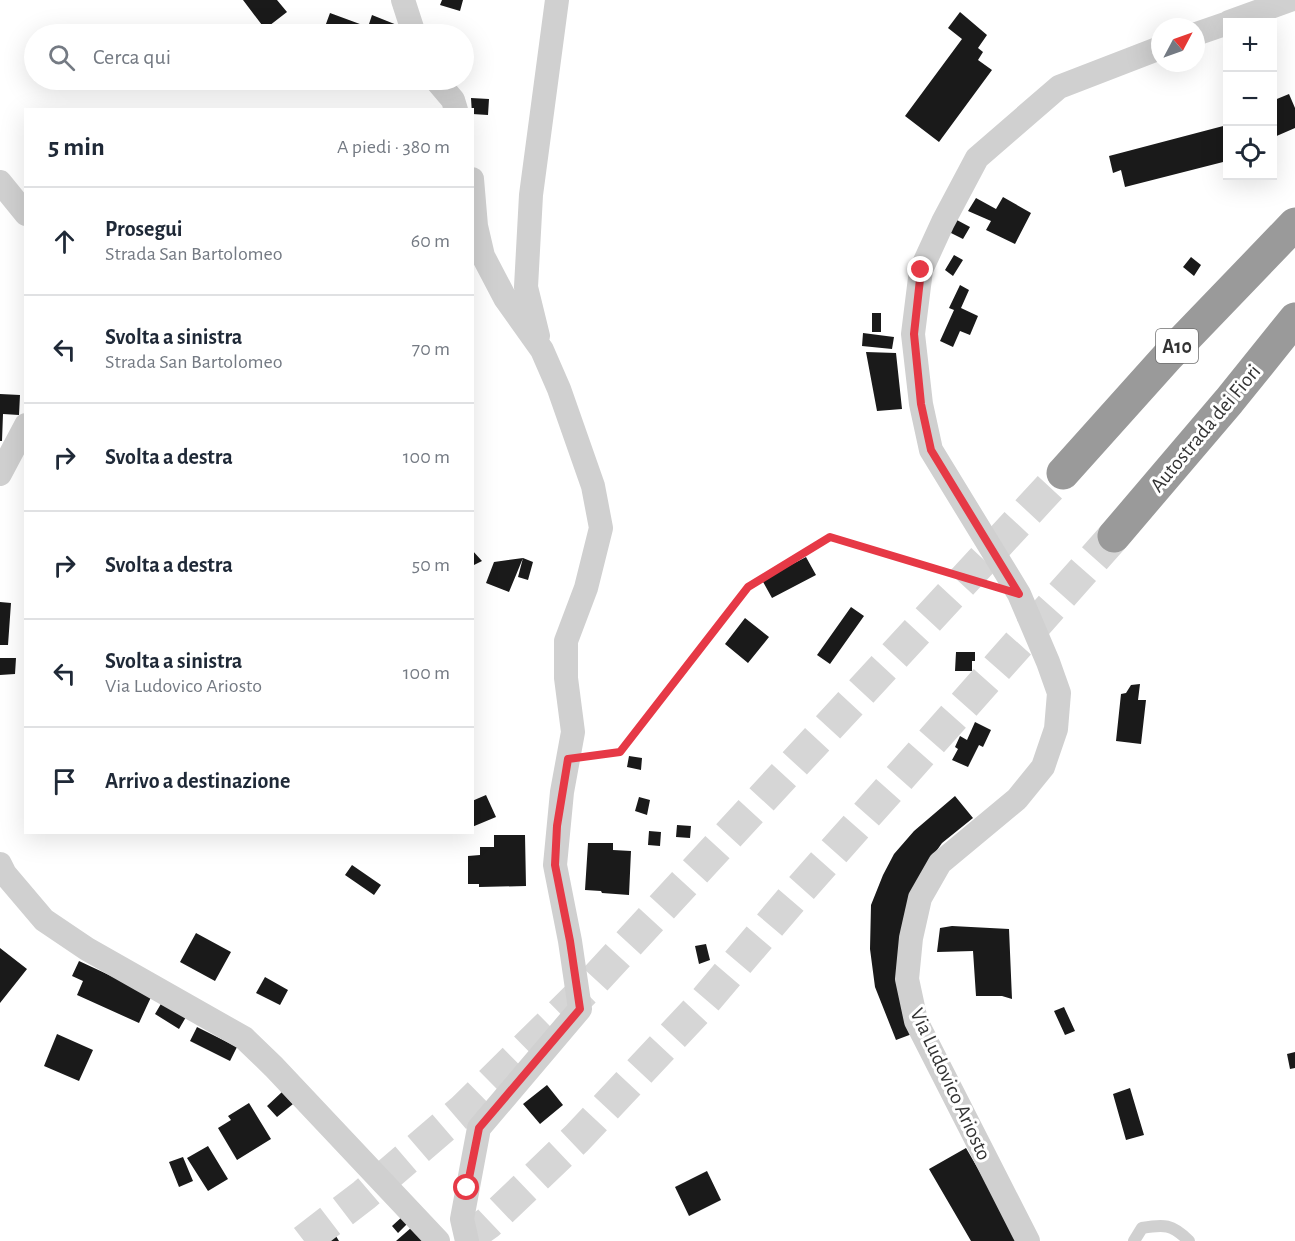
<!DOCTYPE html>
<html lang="it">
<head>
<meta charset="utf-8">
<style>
  body { margin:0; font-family:"Alegreya Sans",sans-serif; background:#f6f6f7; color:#1f2937 }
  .controls { position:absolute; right:18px; top:18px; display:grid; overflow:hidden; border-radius:0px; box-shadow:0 6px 24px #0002 }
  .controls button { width:54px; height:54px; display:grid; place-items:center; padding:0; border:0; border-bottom:2px solid #e0e1e3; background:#fff; color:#1f2937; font:30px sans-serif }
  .compass { position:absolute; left:1151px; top:18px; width:54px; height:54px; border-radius:50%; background:#fff; box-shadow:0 6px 24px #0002; rotate:49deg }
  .stop { position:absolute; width:18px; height:18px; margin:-14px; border:4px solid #e63946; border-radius:50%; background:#fff }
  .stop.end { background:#e63946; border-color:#fff; box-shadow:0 2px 6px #0008 }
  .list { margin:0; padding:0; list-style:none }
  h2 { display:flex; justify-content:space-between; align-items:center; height:78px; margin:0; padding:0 24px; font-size:26px }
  h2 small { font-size:20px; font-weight:400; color:#747a83 }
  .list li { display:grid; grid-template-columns:39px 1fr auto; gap:18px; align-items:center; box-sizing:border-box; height:108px; padding:0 24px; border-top:2px solid #e0e1e3 }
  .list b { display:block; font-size:22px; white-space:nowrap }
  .list p { margin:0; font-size:20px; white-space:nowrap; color:#747a83 }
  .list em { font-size:20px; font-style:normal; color:#747a83 }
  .icon { flex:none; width:33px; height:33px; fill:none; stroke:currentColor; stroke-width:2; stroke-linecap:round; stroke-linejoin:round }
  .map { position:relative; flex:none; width:1295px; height:1241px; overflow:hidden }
  .search { position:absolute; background:#fff; box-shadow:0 6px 24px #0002; left:24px; top:24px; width:450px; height:66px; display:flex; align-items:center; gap:15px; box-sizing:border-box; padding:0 21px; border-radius:33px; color:#747a83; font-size:22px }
  .panel { position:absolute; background:#fff; box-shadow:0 6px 24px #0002; left:24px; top:108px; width:450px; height:726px; border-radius:0px }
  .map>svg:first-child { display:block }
  .building { fill:#1a1a1a }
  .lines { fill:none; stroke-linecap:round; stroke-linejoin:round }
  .motorway-tunnel { stroke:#d6d6d6; stroke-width:33; stroke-dasharray:33 16; stroke-linecap:butt }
  .path { stroke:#cdcdcd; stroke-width:4; stroke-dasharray:3 3; stroke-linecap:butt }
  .service { stroke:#d0d0d0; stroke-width:12 }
  .minor { stroke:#d0d0d0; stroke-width:24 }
  .motorway { stroke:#9a9a9a; stroke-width:33 }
  .route { stroke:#e63946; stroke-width:8 }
  .labels { text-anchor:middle; stroke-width:6; stroke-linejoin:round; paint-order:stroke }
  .shield { fill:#fff; stroke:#707070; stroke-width:1.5 }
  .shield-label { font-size:20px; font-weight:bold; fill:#333 }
  .street-label { font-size:21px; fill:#333; stroke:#fff }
</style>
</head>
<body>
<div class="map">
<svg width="1295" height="1241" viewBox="0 0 1295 1241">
  <rect width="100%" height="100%" fill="#fff"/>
  <path class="building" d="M243,0H277L287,12L265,29Z
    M442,0H463L460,11L440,5Z
    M960,12L987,35L978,48L983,52L978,60L992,70L939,142L905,116L962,39L948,28Z
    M330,13L368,27L372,15L397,25L394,34H328L323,32Z
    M1289,94L1295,108V128L1272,138V101Z
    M471,98L489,99L488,115L472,114Z
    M1227,125V161L1125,187L1121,170L1113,173L1109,156Z
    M1003,197L1031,213L1015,244L986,230L991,221L968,211L976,198L996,209Z
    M955,219L970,227L963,239L949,232Z
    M954,255L963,260L953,276L945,270Z
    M1191,257L1201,265L1194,276L1183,267Z
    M960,285L969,290L961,308L978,316L970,335L960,331L953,347L940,341L954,310L949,308Z
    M872,313H881V332H872Z
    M863,333L894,337L892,349L862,346Z
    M866,352L896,353L902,409L877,411Z
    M0,394L20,395L19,415L3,414L2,441H0Z
    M472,550L482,561L472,566Z
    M806,557L816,575L772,598L762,580Z
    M523,558L533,562L528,580L518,577Z
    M523,558L509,592L486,583L494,562Z
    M0,602L11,603L8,645H0Z
    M851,607L864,616L830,664L817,655Z
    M745,618L769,637L748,663L725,644Z
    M956,652H975V661H972V671H955Z
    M0,658H16L15,674L0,675Z
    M1140,684L1138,700H1146L1141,744L1116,741L1121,694L1126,693L1131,685Z
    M975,722L991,730L983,747L979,745L968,767L952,760L958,749L955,747L960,736L967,740Z
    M629,756L642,758L641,770L627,767Z
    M486,795L496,817L472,827V801Z
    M955,796L973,818L942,843L923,870L910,1007L920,1031L896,1040L875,987L870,949L871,905L883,875L894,854L914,831Z
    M639,797L650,800L647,815L635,811Z
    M677,825L691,826L690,838L676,837Z
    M649,831L661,832L660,846L648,845Z
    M494,835H525L526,886L479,887V884H468V856L480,855V847H494Z
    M588,843H613V850L631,851L629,895L602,893L601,891L585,890Z
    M352,865L381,885L374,895L345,875Z
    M952,926L1009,929L1012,999L1002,996H976L973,951L937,952L940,928Z
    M196,933L231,952L215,981L180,962Z
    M706,944L710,960L699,964L695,946Z
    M0,948L27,969L0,1003Z
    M79,961L152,995L139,1023L77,995L83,981L72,976Z
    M265,977L288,990L280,1005L256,993Z
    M162,1002L186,1017L179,1029L155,1014Z
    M1064,1007L1075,1031L1065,1035L1054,1011Z
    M197,1027L237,1047L230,1061L190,1041Z
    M57,1034L93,1050L79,1081L44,1066Z
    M1295,1052V1068L1290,1069L1287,1054Z
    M547,1085L563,1105L540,1124L523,1104Z
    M1130,1088L1144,1135L1126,1140L1113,1094Z
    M282,1092L293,1104L277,1117L267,1106Z
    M249,1103L271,1139L237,1160L218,1128L231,1120L228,1116Z
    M208,1146L228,1179L208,1191L187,1158Z
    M966,1148L1020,1241H971L929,1169Z
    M183,1157L193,1181L179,1187L169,1162Z
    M707,1171L721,1200L689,1216L675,1187Z
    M403,1216L409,1222L398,1233L392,1226Z
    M412,1227L424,1241H396Z
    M331,1228L339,1241H305Z"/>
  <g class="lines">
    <path class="motorway-tunnel" d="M304,1241L364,1195L463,1110L592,983L1063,473
      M463,1241L488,1223L577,1138L698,1009L797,893L1114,536"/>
    <path class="path" d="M593,756L620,752L748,587L830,537L984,583"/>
    <path class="service" d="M1134,1241L1142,1228C1164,1224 1172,1224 1189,1241"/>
    <path class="minor" d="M403,0L414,34
      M1229,22L1290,0
      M1196,34L1228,23
      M436,80L453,100L456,110
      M0,182L26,214
      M538,336L526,287L531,195L557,0
      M0,474L26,425
      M0,864L5,874L44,920L87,949L244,1038L274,1067L438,1241
      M467,1241L462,1219L479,1128L580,1009L570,941L555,865L562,792L573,732L566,678V641L586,588L601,528L593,486L559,389L542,350L505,298L483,256L476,226L472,179
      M1028,1241L916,1021L907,979L911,938L920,898L940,863L1017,799L1043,767L1056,729L1059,693L1048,662L1019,594L931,450L921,404L913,334L921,270L943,222L977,158L1059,87L1160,48"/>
    <path class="motorway" d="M1063,473L1168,356L1295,224
      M1114,536L1229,401L1295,319"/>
  </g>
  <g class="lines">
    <path class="route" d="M467,1188L479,1128L580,1009L570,941L555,865L557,826L568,759L620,752L748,587L830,537L1019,594L931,450L921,404L914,334L921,270"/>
  </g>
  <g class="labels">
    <rect class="shield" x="1156" y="329" width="42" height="34" rx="4.5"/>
    <g class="shield-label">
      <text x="1177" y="353">A10</text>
    </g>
    <g class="street-label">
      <text transform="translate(1205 428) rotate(-50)" y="7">Autostrada dei Fiori</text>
      <text transform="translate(951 1084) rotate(65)" y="7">Via Ludovico Ariosto</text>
    </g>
  </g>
</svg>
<div class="controls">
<button>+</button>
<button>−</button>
<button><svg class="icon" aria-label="locate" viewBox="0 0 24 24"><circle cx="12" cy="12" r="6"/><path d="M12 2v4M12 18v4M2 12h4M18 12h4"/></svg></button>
</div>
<svg class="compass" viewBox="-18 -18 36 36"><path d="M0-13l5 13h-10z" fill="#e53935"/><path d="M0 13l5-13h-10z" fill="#747a83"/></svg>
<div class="stop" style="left:467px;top:1188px"></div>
<div class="stop end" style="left:921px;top:270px"></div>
<div class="search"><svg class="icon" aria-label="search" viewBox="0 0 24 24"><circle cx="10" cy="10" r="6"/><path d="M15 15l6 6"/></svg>Cerca qui</div>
<section class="panel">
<h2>5 min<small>A piedi · 380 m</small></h2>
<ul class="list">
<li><svg class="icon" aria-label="ahead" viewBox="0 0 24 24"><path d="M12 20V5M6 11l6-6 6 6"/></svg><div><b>Prosegui</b><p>Strada San Bartolomeo</p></div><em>60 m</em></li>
<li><svg class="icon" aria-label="left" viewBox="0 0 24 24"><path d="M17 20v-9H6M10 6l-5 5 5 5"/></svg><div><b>Svolta a sinistra</b><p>Strada San Bartolomeo</p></div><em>70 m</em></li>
<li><svg class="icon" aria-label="right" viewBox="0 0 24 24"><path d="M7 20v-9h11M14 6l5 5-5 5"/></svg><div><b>Svolta a destra</b></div><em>100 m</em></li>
<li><svg class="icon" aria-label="right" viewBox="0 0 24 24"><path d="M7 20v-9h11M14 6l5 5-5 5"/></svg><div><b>Svolta a destra</b></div><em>50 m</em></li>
<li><svg class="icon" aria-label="left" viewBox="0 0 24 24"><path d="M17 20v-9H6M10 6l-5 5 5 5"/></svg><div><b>Svolta a sinistra</b><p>Via Ludovico Ariosto</p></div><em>100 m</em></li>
<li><svg class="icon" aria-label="arrive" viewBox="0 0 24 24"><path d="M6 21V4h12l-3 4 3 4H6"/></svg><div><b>Arrivo a destinazione</b></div></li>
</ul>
</section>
</div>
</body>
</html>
